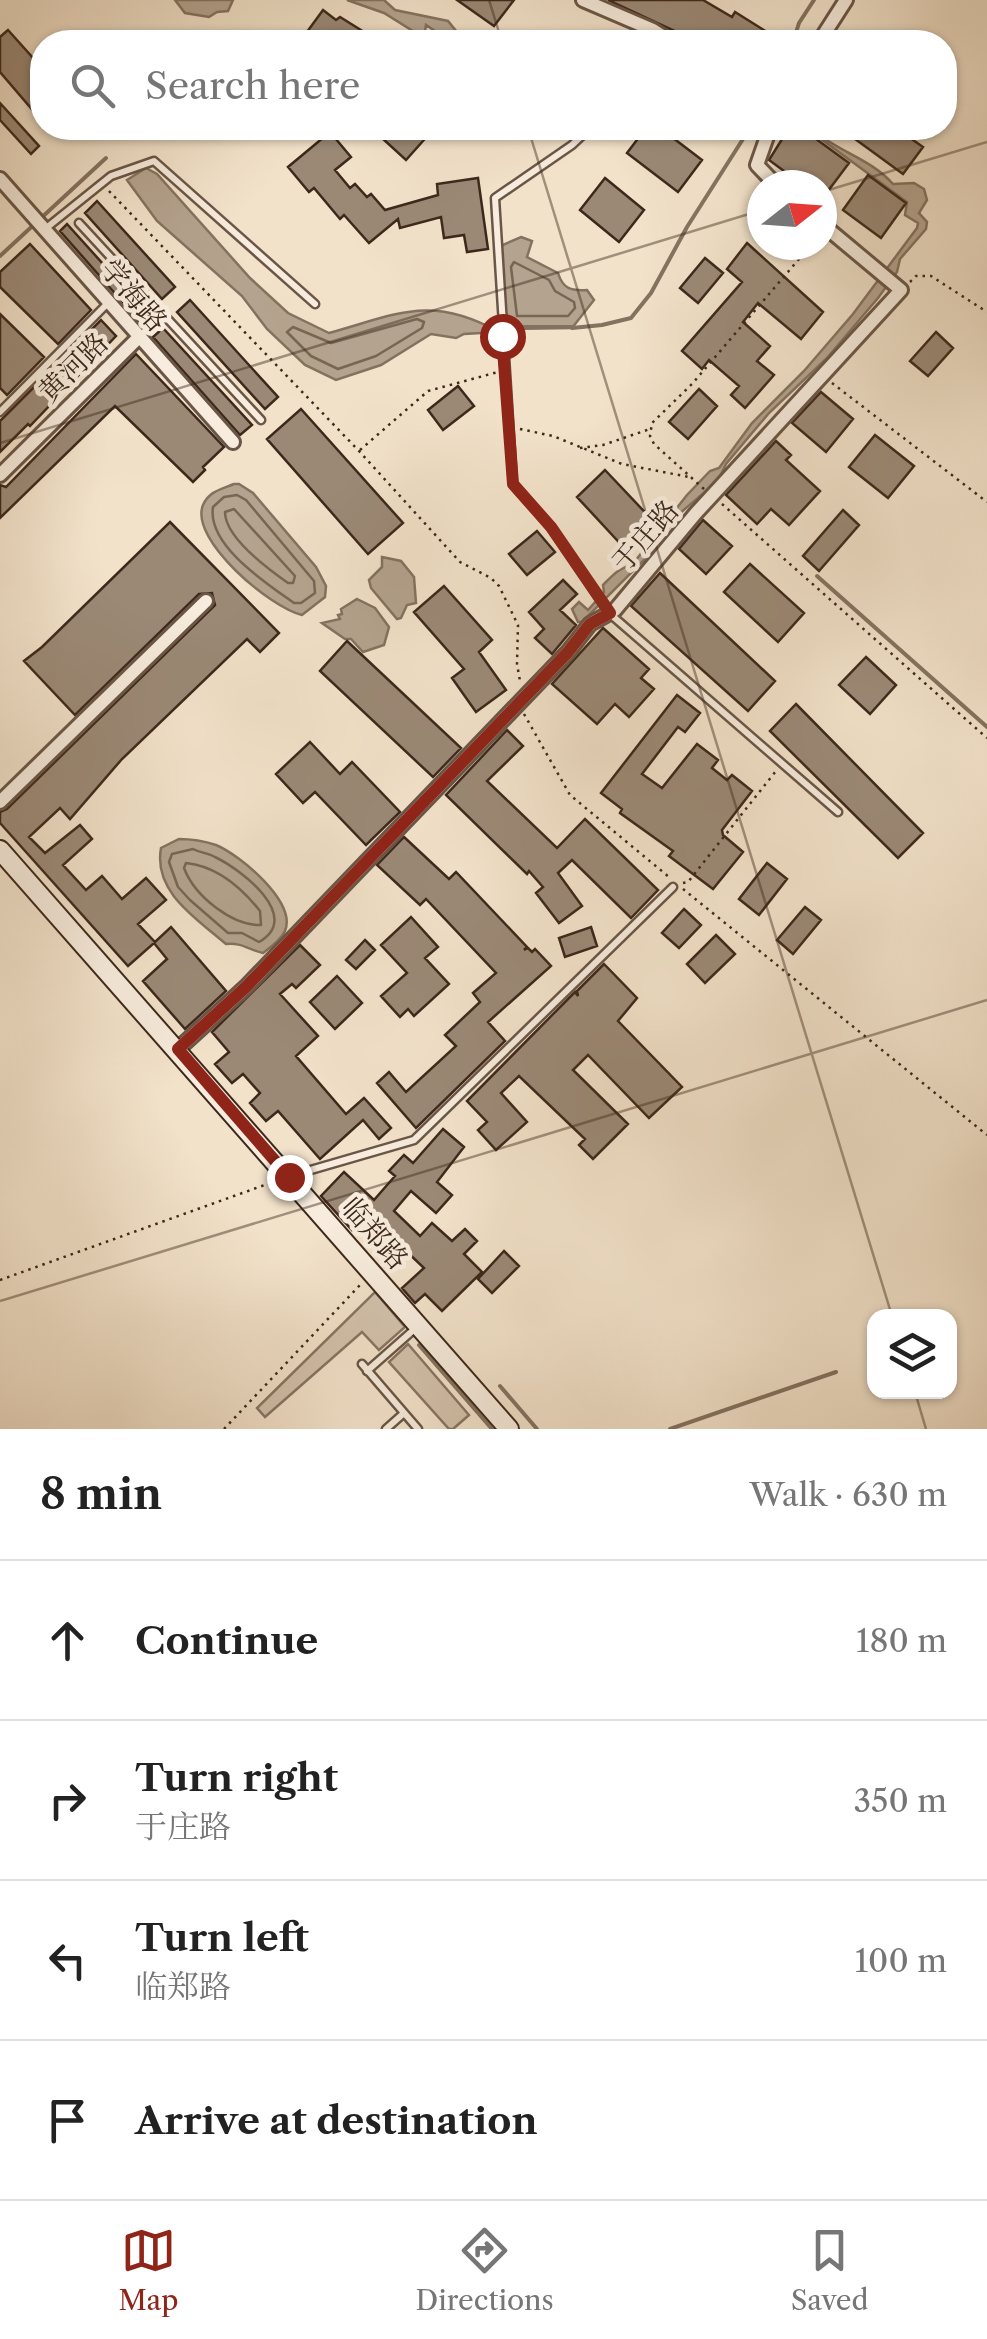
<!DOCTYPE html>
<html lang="en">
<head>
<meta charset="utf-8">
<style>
  body { margin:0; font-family:"Libre Caslon Text","Noto Serif SC",serif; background:#f2f2f2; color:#222 }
  .controls { position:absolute; right:30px; bottom:30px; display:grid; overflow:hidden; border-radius:20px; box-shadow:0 2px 8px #0004 }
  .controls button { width:90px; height:90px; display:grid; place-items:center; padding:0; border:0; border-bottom:2px solid #e0e0e0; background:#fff; color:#222; font:50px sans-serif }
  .compass { position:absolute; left:747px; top:170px; width:90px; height:90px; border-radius:50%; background:#fff; box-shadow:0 2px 8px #0004; rotate:73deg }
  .stop { position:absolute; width:30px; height:30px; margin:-22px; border:8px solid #8f2418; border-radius:50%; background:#fff }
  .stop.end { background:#8f2418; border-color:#fff; box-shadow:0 2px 10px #0008 }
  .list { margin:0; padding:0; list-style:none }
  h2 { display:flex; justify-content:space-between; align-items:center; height:130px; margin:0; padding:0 40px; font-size:42px }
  h2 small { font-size:32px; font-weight:400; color:#767676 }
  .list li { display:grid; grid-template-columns:65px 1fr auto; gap:30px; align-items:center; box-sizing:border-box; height:160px; padding:0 40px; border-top:2px solid #e0e0e0 }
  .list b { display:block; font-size:38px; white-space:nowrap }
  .list p { margin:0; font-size:32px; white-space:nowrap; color:#767676 }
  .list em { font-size:32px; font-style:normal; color:#767676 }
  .icon { flex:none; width:55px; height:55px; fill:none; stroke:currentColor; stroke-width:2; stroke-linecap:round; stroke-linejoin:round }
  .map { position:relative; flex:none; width:987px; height:1429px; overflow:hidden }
  .search { position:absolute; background:#fff; box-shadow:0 2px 8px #0004; left:30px; right:30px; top:30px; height:110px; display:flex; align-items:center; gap:25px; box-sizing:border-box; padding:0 35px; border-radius:40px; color:#767676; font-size:38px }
  .sheet { height:770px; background:#fff }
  nav { display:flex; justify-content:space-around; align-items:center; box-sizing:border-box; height:140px; border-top:2px solid #e0e0e0; background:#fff; font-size:28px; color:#767676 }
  nav a { display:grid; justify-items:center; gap:5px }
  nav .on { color:#8f2418 }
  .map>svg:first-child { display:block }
  .green { fill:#d3c2ac; stroke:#887564; stroke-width:2.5 }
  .water { fill:#b4a38e; stroke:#847260; stroke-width:2.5 }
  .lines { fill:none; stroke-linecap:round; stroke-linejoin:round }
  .shore { stroke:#786654; stroke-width:2.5 }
  .stream { stroke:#847260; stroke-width:4 }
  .building { fill:#9b8976; stroke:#3d281b; stroke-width:2.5 }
  .service-casing { stroke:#6a5647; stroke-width:11 }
  .minor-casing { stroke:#6a5647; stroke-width:18 }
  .secondary-casing { stroke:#3d281b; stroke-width:22 }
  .path { stroke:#3d281b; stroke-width:2.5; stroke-dasharray:2.5 5; stroke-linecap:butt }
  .service { stroke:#f7ecdd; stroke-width:6 }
  .minor { stroke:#f7ecdd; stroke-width:12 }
  .secondary { stroke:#f7ecdd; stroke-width:18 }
  .route { stroke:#8f2418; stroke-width:12 }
  .ticks { fill:none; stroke:#3d281b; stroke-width:2.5; stroke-opacity:0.45 }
  .labels { text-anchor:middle; stroke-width:9; stroke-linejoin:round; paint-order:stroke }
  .street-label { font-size:28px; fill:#3d281b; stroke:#f7ecdd }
</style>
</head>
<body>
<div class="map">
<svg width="987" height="1429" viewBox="0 0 987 1429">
  <rect width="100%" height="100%" fill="#f2e2ca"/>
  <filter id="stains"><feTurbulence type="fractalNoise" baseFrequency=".002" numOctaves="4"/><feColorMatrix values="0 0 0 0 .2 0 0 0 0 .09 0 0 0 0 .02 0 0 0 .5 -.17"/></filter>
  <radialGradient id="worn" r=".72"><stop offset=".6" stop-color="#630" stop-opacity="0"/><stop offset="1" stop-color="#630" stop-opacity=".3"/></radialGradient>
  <path class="green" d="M375,1292L405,1327L379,1350L362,1332L265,1417L257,1408Z
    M408,1344L469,1415L453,1429H449L389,1362Z"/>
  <path class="water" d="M175,0H233L228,11L217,12L209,17L185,13Z
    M347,0H384L395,10L448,21L465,42H451L426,25L424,38L384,13Z
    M806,128H812C835,151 870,158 893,184L914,183L924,189L927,200L919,213L927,222L926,229L900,259L897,272L878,298L827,358L769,413L726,464L718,481L679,514L648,556L582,622H578L572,609L579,602L588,610L604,592L603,585C613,575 619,568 632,565L687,495L710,471L719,468L752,423L804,371L853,314L917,228L918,223L905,215L907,202Z
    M146,168L157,174L250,278L288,313L329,333C398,314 431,294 499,332L464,334L456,338L431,334L381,365L336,380L305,365L267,329L242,296L157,221L127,180Z
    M521,237L532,241L527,257L558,273C563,289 571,291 587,290L594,300L572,328L507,329L500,257L496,248Z
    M234,484H239L253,493L316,567L326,586L325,597L302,615C271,608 189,540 203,505C209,491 222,489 234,484Z
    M382,557L401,561L414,577L416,603L407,605L401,618L397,619L371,588L369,580L382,567Z
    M357,599L375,608L389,627L384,645L363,652L351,639H345L322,623L340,619L338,615L342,614L341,609Z
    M179,839C191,839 204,841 216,845C240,855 297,902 285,931C281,940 271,947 263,953C249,950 241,942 226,944C196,918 153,892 161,848Z"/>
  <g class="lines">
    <path class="shore" d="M514,262L549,280L555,291L574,302L575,308L568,316H517L511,267Z
      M417,319L424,322L422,328L376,356L338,369L311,356L287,332L293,327L331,343Z
      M237,495L246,500L314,581L315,593L301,603H294C266,583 207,545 213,507L224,497Z
      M234,509L295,576L293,583H288C268,569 225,537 225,512Z
      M193,849C201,853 208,853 215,857C242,870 303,917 259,942L242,933H228L190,900L178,887L169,862L172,854Z
      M186,863C216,866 241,887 260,911L261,925C233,926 195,897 184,868Z"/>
    <path class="stream" d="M793,42L799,23L814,0
      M0,256L106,158
      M572,328L602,325L631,318L651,293L687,227L750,128
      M494,332L511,327H574
      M817,576L987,727
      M419,1345L492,1429
      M500,1386L537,1429
      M670,1429L836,1372"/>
  </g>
  <path class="building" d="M457,0H514L494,26Z
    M608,0H703L732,17L735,12L783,42H698Z
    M323,10L336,20L340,17L380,42H312L304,36Z
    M8,30L42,68V121L0,72V37Z
    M0,103L39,146L31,154L0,120Z
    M371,128H426L431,132L406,160Z
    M646,128H660L702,160L678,192L627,153Z
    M789,128H801L849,163L822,199V185H803L769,160Z
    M840,128H896L923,147L903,174Z
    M330,132L351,157L335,170L350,188L355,184L367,197L371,194L385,210L438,195L437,184L478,178L488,249L467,252L464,235L444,238L441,217L400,228L398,219L369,243L344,215L340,219L314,188L309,192L288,167Z
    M868,175L906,203L881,238L843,210Z
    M605,178L644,210L619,242L580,210Z
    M97,201L175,287L162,299L85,213Z
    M67,224L149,315L141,323L60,231Z
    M747,243L823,312L801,339L758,303L743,322L770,346L757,361L774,375L745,408L731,395L739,386L709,360L702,369L682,351L742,282L727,269Z
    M30,244L91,310L58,344L0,287V272Z
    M705,258L723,273L698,303L680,288Z
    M190,300L278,397L265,409L177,312Z
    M0,314L44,357L7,395L0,388Z
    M101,320L116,336L30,426L28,424L0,452V421Z
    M163,328L252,425L240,435L153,337Z
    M936,332L953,348L928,376L910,361Z
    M136,354L224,447L203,467L205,470L193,482L115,406L0,518V485L6,487Z
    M458,386L474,406L443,430L428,410Z
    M699,389L717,406L688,439L669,422Z
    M821,392L853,419L826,452L792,423Z
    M301,409L403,523L368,554L267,439Z
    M875,435L914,466L888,498L849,467Z
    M776,441L791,455L786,460L820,491L789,525L771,509L757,524L726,495Z
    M605,470L657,525L628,552L577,497Z
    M843,510L859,525L819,571L803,556Z
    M703,520L732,546L706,574L679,549Z
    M170,522L279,633L260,652L247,639L122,759L70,819L60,808L29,837L45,853L80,825L92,839L63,865L86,890L102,876L122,899L146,878L166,900L138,924L155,942L171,927L226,991L185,1029L143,981L167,959L154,943L128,966L0,823V812L7,809L215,605L212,593L199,594L75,715L24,661L42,647Z
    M537,531L555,552L527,575L509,554Z
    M750,564L804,613L778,642L724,592Z
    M660,573L775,681L748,711L631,606Z
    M563,580L577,594L560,610L576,625L552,654L535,638L544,629L529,612Z
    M444,586L492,640L479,652L506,690L476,712L452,678L464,669L414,612Z
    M603,628L649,669L641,678L654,689L629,717L615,704L597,724L552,684Z
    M347,641L461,748L433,777L320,671Z
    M866,657L896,685L870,714L839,685Z
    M677,695L700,713L685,732L678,727L642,774L662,788L697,744L718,760L712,768L727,780L732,775L752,791L722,830L723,835L743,852L713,889L669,856L673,851L620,813L622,809L601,793Z
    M796,704L923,833L898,858L770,731Z
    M507,730L523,746L487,781L557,848L585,819L658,890L631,918L572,860L558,873L582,906L559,923L536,893L543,887L529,871L527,874L446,795Z
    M310,742L340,774L352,762L400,812L366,845L315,792L303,803L276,774Z
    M404,837L449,879L456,872L527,947L524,950L528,948L532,952L535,949L551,966L488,1022L505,1041L416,1128L377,1083L389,1072L406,1092L456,1046L445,1035L480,1002L473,993L496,973L426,899L420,905L377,865Z
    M767,863L787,879L759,915L739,899Z
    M805,907L821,920L793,954L777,940Z
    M684,909L701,925L679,948L662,933Z
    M411,917L438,947L425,958L449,984L414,1016L408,1009L400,1017L381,996L407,973L381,945Z
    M591,927L597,946L565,957L559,938Z
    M716,935L735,954L705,983L687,964Z
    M365,940L375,950L356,969L346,960Z
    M300,945L320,965L296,988L292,984L280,994L318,1036L296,1056L346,1114L364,1098L391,1128L379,1139L363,1120L320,1159L278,1111L266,1121L250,1103L260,1093L243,1074L232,1083L215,1064L229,1052L212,1032Z
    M604,964L637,998L618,1021L682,1087L649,1118L588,1055L573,1070L628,1124L593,1159L579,1145L585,1139L519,1076L501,1093L527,1122L496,1150L478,1130L487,1122L467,1101L575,992L578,996L577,991Z
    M337,976L362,1003L335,1029L310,1002Z
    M443,1129L464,1147L437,1182L452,1195L436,1213L411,1191L394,1211L420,1236L432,1223L452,1241L465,1229L477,1241L464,1254L482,1272L442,1311L425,1294L415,1303L402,1288L424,1268L403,1248L391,1261L356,1227L352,1230L321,1196L344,1172L374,1200L395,1176L389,1171L404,1155L413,1163Z
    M504,1251L519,1266L492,1293L478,1279Z"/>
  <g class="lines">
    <defs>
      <path id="service" d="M590,128L572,145L495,198L513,484L551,527L609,613L838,812
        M79,223L261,420
        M45,229L111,176L154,161L315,304
        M139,337L162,314
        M0,412L108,303
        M290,1176L414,1140L673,887
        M362,1364L418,1429
        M367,1371L418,1326
        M386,1429L404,1413"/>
      <path id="minor" d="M583,0L653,30L672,42
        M819,42L846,0
        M770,128L757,165L776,185
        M0,179L233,442
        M0,475L138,338
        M0,802L206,601
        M178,1049L246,987L568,652L590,624L615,610L696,513L901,290L822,224"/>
      <path id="secondary" d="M0,850L509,1429"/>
    </defs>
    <use href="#service" class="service-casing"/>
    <use href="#minor" class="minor-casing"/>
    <use href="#secondary" class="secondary-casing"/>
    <path class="path" d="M109,191L359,451L460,562L491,578L499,586L518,625L517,664L520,681
      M910,282L916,276H931L987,312
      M832,383L987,502
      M520,429L553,436L622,464L689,477
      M580,448L603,445L650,429
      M360,450L428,391L498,372
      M704,489L654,444L650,436L652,423L692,384L811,245
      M722,504L987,738
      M524,714L570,795L669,877
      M683,883L688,882L776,771
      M683,889L987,1135
      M0,1280L273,1182
      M224,1429L361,1284"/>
    <use href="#service" class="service"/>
    <use href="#minor" class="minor"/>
    <use href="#secondary" class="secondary"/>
  </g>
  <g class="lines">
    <path class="route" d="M289,1177L178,1049L246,987L568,652L590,624L610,613L551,527L513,484L502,336"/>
  </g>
  <path class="ticks" d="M489,0L502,42M528,128L892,1316M822,192L987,142M0,443L762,210M0,1301L987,1000M915,1392L926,1429"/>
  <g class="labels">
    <g class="street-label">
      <text transform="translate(134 295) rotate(49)" y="10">学海路</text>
      <text transform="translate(73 367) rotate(-45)" y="10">黄河路</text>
      <text transform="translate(645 536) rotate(-49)" y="10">于庄路</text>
      <text transform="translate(375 1233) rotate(49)" y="10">临郑路</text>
    </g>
  </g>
  <rect width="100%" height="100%" filter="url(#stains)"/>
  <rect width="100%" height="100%" fill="url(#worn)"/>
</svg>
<div class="controls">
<button><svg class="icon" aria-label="layers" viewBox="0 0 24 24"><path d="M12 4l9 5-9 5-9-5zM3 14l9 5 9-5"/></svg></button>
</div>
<svg class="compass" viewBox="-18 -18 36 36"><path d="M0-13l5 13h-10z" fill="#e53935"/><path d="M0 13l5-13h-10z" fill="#767676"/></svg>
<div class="stop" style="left:502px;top:336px"></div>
<div class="stop end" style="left:289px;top:1177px"></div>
<div class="search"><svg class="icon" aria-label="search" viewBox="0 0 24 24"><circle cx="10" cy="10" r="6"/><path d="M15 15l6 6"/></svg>Search here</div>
</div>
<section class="sheet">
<h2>8 min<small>Walk · 630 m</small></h2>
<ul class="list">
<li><svg class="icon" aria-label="ahead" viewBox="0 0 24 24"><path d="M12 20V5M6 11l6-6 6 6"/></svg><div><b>Continue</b></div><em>180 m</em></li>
<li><svg class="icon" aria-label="right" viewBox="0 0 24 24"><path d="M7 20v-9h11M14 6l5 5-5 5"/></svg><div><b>Turn right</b><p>于庄路</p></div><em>350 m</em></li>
<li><svg class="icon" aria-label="left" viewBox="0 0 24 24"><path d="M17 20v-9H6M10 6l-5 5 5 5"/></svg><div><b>Turn left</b><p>临郑路</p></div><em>100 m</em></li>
<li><svg class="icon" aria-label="arrive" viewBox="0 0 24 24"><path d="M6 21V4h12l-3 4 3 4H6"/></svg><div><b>Arrive at destination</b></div></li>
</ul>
</section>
<nav>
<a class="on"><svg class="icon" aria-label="map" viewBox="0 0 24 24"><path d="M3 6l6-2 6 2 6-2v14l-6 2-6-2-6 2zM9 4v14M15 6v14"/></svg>Map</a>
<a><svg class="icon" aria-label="directions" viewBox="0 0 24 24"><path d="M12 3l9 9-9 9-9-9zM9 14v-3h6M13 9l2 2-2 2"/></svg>Directions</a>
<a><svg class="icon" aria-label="saved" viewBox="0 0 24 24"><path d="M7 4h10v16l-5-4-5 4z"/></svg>Saved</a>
</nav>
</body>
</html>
